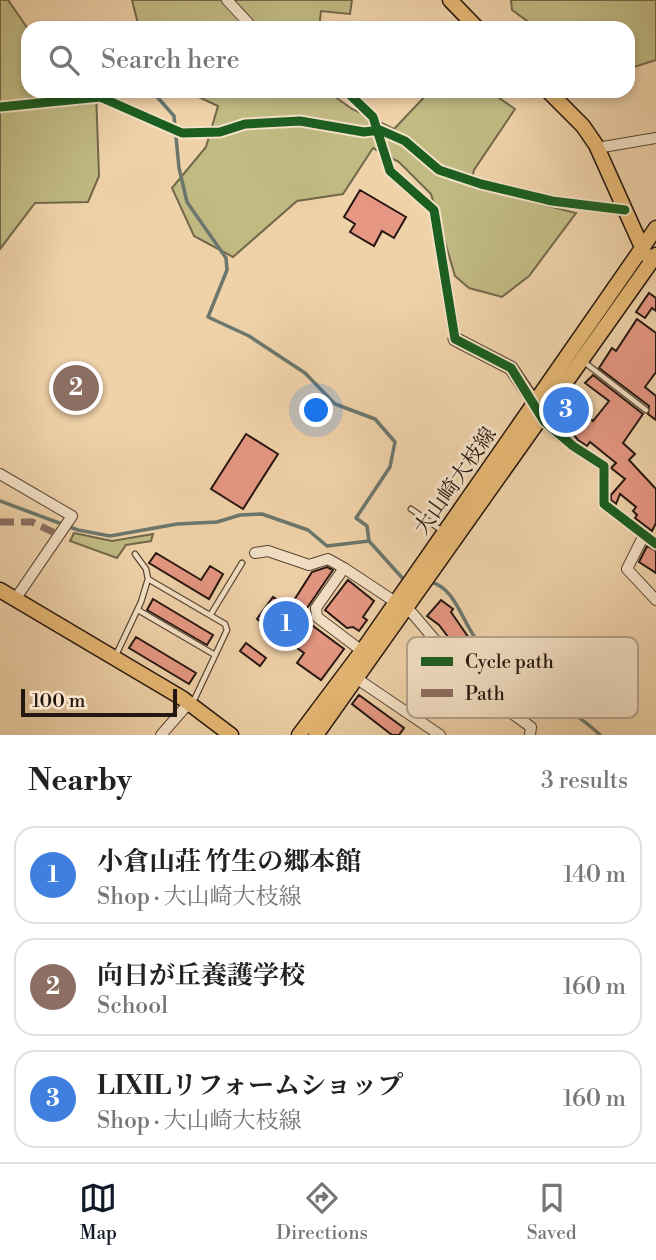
<!DOCTYPE html>
<html lang="en">
<head>
<meta charset="utf-8">
<style>
  body { margin:0; font-family:"Libre Bodoni","Noto Serif JP",serif; background:#f2f2f2; color:#222 }
  .scale { position:absolute; left:21px; bottom:18px; width:156px; box-sizing:border-box; padding-left:7px; border:4px solid #241610; border-top:0; font-size:19px; line-height:24px; white-space:nowrap; color:#241610; -webkit-text-stroke:5px #f5e2c7; paint-order:stroke }
  .you { position:absolute; left:317px; top:411px; width:24px; height:24px; margin:-18px; border:5px solid #fff; border-radius:50%; background:#1a73e8; box-shadow:0 0 0 10px #1a73e833 }
  .badge { display:grid; place-items:center; width:46px; height:46px; border-radius:50%; background:#111827; color:#fff; font-size:23px; font-weight:700 }
  .pin { position:absolute; translate:-50% -50%; border:4px solid #fff; box-shadow:0 2px 7px #0006 }
  .list { margin:0; padding:0; list-style:none }
  h2 { display:flex; justify-content:space-between; align-items:center; height:91px; margin:0; padding:0 28px; font-size:30px }
  h2 small { font-size:23px; font-weight:400; color:#767676 }
  .list li { display:grid; grid-template-columns:46px 1fr auto; gap:21px; align-items:center; box-sizing:border-box; height:98px; margin:0 14px 14px; padding:0 14px; border:2px solid #e0e0e0; border-radius:21px }
  .list b { display:block; font-size:26px; white-space:nowrap }
  .list p { margin:0; font-size:23px; white-space:nowrap; color:#767676 }
  .list em { font-size:23px; font-style:normal; color:#767676 }
  .icon { flex:none; width:38px; height:38px; fill:none; stroke:currentColor; stroke-width:2; stroke-linecap:round; stroke-linejoin:round }
  .map { position:relative; flex:none; width:656px; height:735px; overflow:hidden }
  .search { position:absolute; background:#fff; box-shadow:0 4px 10px #0003; left:21px; right:21px; top:21px; height:77px; display:flex; align-items:center; gap:18px; box-sizing:border-box; padding:0 24px; border-radius:21px; color:#767676; font-size:26px }
  .sheet { height:427px; background:#fff }
  nav { display:flex; justify-content:space-around; align-items:center; box-sizing:border-box; height:98px; border-top:2px solid #e0e0e0; background:#fff; font-size:19px; color:#767676 }
  nav a { display:grid; justify-items:center; gap:4px }
  nav .on { color:#111827 }
  .map>svg:first-child { display:block }
  .green { fill:#c1ba83; stroke:#72684a; stroke-width:2 }
  .lines { fill:none; stroke-linecap:round; stroke-linejoin:round }
  .stream { stroke:#6b776d; stroke-width:3.5 }
  .building { fill:#e69783; stroke:#241610; stroke-width:2 }
  .service-casing { stroke:#574536; stroke-width:7 }
  .minor-casing { stroke:#574536; stroke-width:12 }
  .tertiary-casing { stroke:#574536; stroke-width:15 }
  .primary-casing { stroke:#241610; stroke-width:17 }
  .service { stroke:#f5e2c7; stroke-width:4.5 }
  .minor { stroke:#f5e2c7; stroke-width:10 }
  .tertiary { stroke:#f5e2c7; stroke-width:12 }
  .primary { stroke:#e8b974; stroke-width:14 }
  .quiet { stroke:#8d6e63; stroke-width:7; stroke-dasharray:14 7; stroke-linecap:butt }
  .cycleway-casing { stroke:#f5e2c7; stroke-width:13 }
  .cycleway { stroke:#1b5e20; stroke-width:9 }
  .labels { text-anchor:middle; stroke-width:6; stroke-linejoin:round; paint-order:stroke }
  .street-label { font-size:21px; fill:#241610; stroke:#f5e2c7 }
  .key { fill:#f5e2c7; stroke:#b6a590; stroke-width:2 }
  .key-label { font-size:19px; fill:#241610 }
</style>
</head>
<body>
<div class="map">
<svg width="656" height="735" viewBox="0 0 656 735">
  <rect width="100%" height="100%" fill="#f0d2a9"/>
  <filter id="stains"><feTurbulence type="fractalNoise" baseFrequency=".00286" numOctaves="4"/><feColorMatrix values="0 0 0 0 .2 0 0 0 0 .09 0 0 0 0 .02 0 0 0 .5 -.17"/></filter>
  <radialGradient id="worn" r=".72"><stop offset=".6" stop-color="#630" stop-opacity="0"/><stop offset="1" stop-color="#630" stop-opacity=".3"/></radialGradient>
  <path class="green" d="M0,0H8L28,29V91H96L99,176L88,202L35,203L0,249Z
    M132,0H352L350,14L321,11L319,28H139Z
    M511,0H656V60L628,69V28H537L512,10Z
    M186,91H327L352,109L394,129L430,91H489L515,109L474,170L470,186L576,213L529,276L502,297L469,288L455,276L431,194L399,162L373,148L343,194L297,201L233,257L194,236L172,188L206,147L218,106Z
    M74,533L112,541L153,534L151,541L126,545L117,558L70,541Z"/>
  <g class="lines">
    <path class="stream" d="M152,91L174,116L179,168L187,202L226,258L227,270L208,317L249,336L305,373L335,404L375,419L395,442L390,467L356,518L367,526L369,541L405,581
      M0,501L78,530L110,536L177,524L217,522L240,515L262,514L308,530L327,546L369,541
      M430,582C456,587 463,625 479,643C512,683 564,700 600,735"/>
  </g>
  <path class="building" d="M360,190L406,217L394,238L382,231L374,246L350,232L355,224L344,217Z
    M649,293L656,298V311L652,308L645,318L636,312Z
    M637,319L656,333V372L645,387L656,396V420L648,414L649,406L599,368L612,348L616,351Z
    M593,375L643,414L623,443L635,454L629,460L656,489V523L652,531L635,518L637,515L633,511L636,507L620,494L616,504L611,500V495L625,479L611,468L616,463L590,442L587,446L578,440L556,413L568,399L593,421L609,401L585,383Z
    M246,434L278,454L243,509L211,489Z
    M647,546L656,551V573L639,562Z
    M156,553L201,580L210,566L223,574L209,599L149,563Z
    M327,567L333,570L301,617L344,649L321,680L297,663L304,653L257,619L273,597L289,608L312,572Z
    M348,580L374,601L363,617L367,620L359,631L353,627L347,628L325,610Z
    M153,599L213,635L207,645L147,610Z
    M441,600L453,609L451,612L480,654L467,662L459,657L461,654L439,625L427,616Z
    M136,637L196,673L189,684L129,648Z
    M246,643L266,658L260,666L240,651Z
    M359,695L404,728L399,735H392L352,704Z"/>
  <g class="lines">
    <defs>
      <path id="service" d="M584,362L646,410
        M411,509L441,530
        M135,554L146,569L148,579L225,624L227,630L195,698L190,702
        M138,610L215,655
        M211,614L242,563
        M116,655L141,602L148,579"/>
      <path id="minor" d="M227,0L253,28
        M346,91L373,117L390,171L434,210L455,339
        M0,107L100,97L182,133L220,132L245,124L300,121L364,132L380,130L405,141L439,170L481,184L552,201L625,210
        M597,148L656,138
        M540,412L573,446L604,466V504L656,544
        M0,474L72,516L16,598
        M644,535L627,569L656,600
        M255,553L268,551L309,565L328,559L344,568
        M362,651L317,617L316,608L344,568L412,613L475,687L531,727L530,735
        M353,676L440,735
        M161,735L189,703"/>
      <path id="tertiary" d="M455,339L511,368L534,402"/>
      <path id="primary" d="M450,0L477,28
        M548,91L583,126L596,145L645,254
        M0,590L182,698L231,735
        M299,735L362,651L656,228
        M316,735L656,255"/>
    </defs>
    <use href="#service" class="service-casing"/>
    <use href="#minor" class="minor-casing"/>
    <use href="#tertiary" class="tertiary-casing"/>
    <use href="#primary" class="primary-casing"/>
    <use href="#service" class="service"/>
    <use href="#minor" class="minor"/>
    <use href="#tertiary" class="tertiary"/>
    <use href="#primary" class="primary"/>
    <path class="quiet" d="M0,522H32L59,535"/>
    <defs>
      <path id="cycleway" d="M346,91L373,117L390,171L434,210L455,339L511,368L544,421L573,446L604,466V504L656,544
        M0,107L100,97L182,133L220,132L245,124L300,121L364,132L380,130L405,141L439,170L481,184L552,201L625,210"/>
    </defs>
    <use href="#cycleway" class="cycleway-casing"/>
    <use href="#cycleway" class="cycleway"/>
  </g>
  <g class="labels">
    <g class="street-label">
      <text transform="translate(455 481) rotate(-55)" y="7">大山崎大枝線</text>
    </g>
  </g>
  <rect x="407" y="637" width="231" height="81" rx="10" class="key"/>
  <rect x="421" y="657" width="32" height="9" fill="#1b5e20"/>
  <rect x="421" y="689" width="32" height="8" fill="#8d6e63"/>
  <g class="key-label">
    <text x="465" y="668">Cycle path</text>
    <text x="465" y="700">Path</text>
  </g>
  <rect width="100%" height="100%" filter="url(#stains)"/>
  <rect width="100%" height="100%" fill="url(#worn)"/>
</svg>
<div class="scale">100 m</div>
<div class="you"></div>
<div class="pin badge" style="left:286px;top:624px;background:#3f7fe0">1</div>
<div class="pin badge" style="left:76px;top:388px;background:#8d6e63">2</div>
<div class="pin badge" style="left:566px;top:410px;background:#3f7fe0">3</div>
<div class="search"><svg class="icon" aria-label="search" viewBox="0 0 24 24"><circle cx="10" cy="10" r="6"/><path d="M15 15l6 6"/></svg>Search here</div>
</div>
<section class="sheet">
<h2>Nearby<small>3 results</small></h2>
<ul class="list">
<li><span class="badge" style="background:#3f7fe0">1</span><div><b>小倉山荘 竹生の郷本館</b><p>Shop · 大山崎大枝線</p></div><em>140 m</em></li>
<li><span class="badge" style="background:#8d6e63">2</span><div><b>向日が丘養護学校</b><p>School</p></div><em>160 m</em></li>
<li><span class="badge" style="background:#3f7fe0">3</span><div><b>LIXILリフォームショップ</b><p>Shop · 大山崎大枝線</p></div><em>160 m</em></li>
</ul>
</section>
<nav>
<a class="on"><svg class="icon" aria-label="map" viewBox="0 0 24 24"><path d="M3 6l6-2 6 2 6-2v14l-6 2-6-2-6 2zM9 4v14M15 6v14"/></svg>Map</a>
<a><svg class="icon" aria-label="directions" viewBox="0 0 24 24"><path d="M12 3l9 9-9 9-9-9zM9 14v-3h6M13 9l2 2-2 2"/></svg>Directions</a>
<a><svg class="icon" aria-label="saved" viewBox="0 0 24 24"><path d="M7 4h10v16l-5-4-5 4z"/></svg>Saved</a>
</nav>
</body>
</html>
